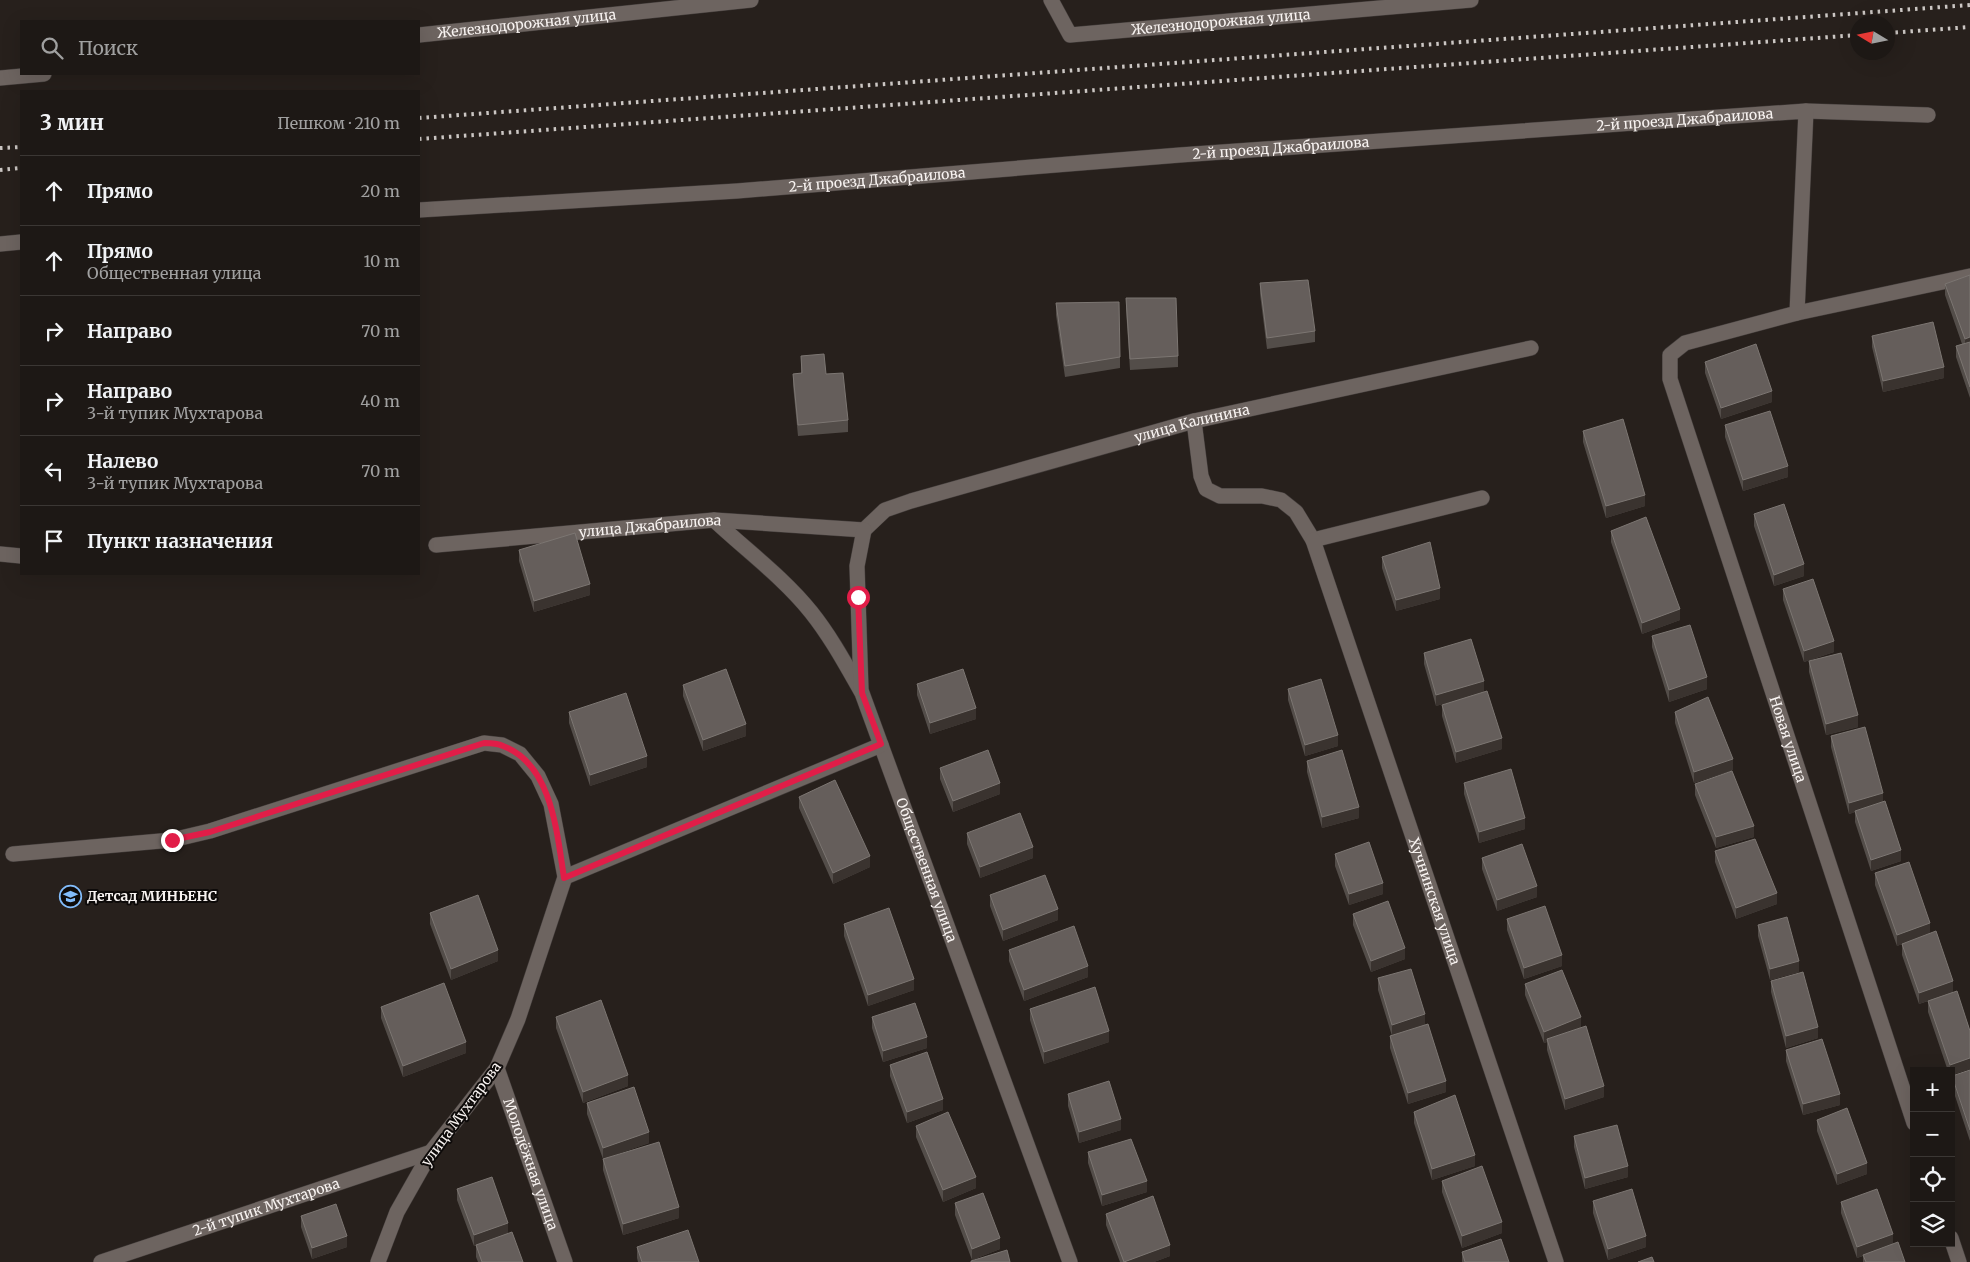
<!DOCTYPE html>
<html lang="ru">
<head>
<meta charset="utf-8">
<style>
  body { margin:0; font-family:Merriweather,serif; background:#25211e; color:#f1f3f6 }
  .controls { position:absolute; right:15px; bottom:15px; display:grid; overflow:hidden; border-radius:0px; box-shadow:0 5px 20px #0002 }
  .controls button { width:45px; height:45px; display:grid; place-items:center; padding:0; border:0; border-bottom:1px solid #3b3734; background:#1d1815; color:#f1f3f6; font:25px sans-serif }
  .compass { position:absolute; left:1850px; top:15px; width:45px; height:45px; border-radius:50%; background:#1d1815; box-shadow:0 5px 20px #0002; rotate:280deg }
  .stop { position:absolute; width:15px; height:15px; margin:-11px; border:4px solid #e11d48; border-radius:50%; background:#fff }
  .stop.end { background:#e11d48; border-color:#fff; box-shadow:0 1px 5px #0008 }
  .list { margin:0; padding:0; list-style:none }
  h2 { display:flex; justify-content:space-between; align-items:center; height:65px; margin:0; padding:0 20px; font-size:21px }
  h2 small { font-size:16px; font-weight:400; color:#a0a0a0 }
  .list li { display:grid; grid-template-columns:32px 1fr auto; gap:15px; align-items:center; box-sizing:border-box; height:70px; padding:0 20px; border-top:1px solid #3b3734 }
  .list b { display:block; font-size:19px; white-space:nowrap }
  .list p { margin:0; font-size:16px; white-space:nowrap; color:#a0a0a0 }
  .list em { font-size:16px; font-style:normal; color:#a0a0a0 }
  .icon { flex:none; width:28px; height:28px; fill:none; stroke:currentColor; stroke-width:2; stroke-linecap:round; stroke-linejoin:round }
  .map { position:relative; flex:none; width:1970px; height:1262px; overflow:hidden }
  .search { position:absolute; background:#1d1815; box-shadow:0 5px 20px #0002; left:20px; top:20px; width:400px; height:55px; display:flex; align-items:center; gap:12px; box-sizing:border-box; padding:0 18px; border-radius:0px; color:#a0a0a0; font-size:19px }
  .panel { position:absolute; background:#1d1815; box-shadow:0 5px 20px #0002; left:20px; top:90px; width:400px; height:485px; border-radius:0px }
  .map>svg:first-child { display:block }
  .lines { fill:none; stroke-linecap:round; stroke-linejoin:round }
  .lane-casing { stroke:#423c3a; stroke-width:16 }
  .street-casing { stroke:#423c3a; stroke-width:16 }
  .secondary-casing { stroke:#423c3a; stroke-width:16 }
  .lane { stroke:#6d6460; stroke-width:15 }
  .street { stroke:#6d6460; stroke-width:15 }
  .secondary { stroke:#6d6460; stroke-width:15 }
  .rail { stroke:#ccc7c4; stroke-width:4; stroke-dasharray:2.5 5; stroke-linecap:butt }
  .wall { fill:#534d49 }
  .shaded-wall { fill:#3a332f }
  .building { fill:#655e5b; stroke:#7c7672 }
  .route { stroke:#e11d48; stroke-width:6 }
  .labels { text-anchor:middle; stroke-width:4; stroke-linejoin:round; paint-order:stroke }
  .street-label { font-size:14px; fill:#f8f3f1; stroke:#0d0a09 }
  .poi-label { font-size:14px; font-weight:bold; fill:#f8f3f1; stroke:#0d0a09; text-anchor:start }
</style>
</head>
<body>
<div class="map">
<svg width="1970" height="1262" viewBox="0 0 1970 1262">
  <rect width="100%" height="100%" fill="#27201c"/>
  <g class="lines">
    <defs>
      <path id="lane" d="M1806,111L1928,115
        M1797,313L1970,276"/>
      <g id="street">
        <path id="s1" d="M1051,0L1070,35L1471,0"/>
        <path id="s2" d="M419,210L737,191L1180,155L1806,111L1797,313L1685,343L1670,355V379L1914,1123"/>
        <path d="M0,244L21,242"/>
        <path d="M1194,421L1201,476L1206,489L1220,496H1262L1281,500L1296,512L1313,540L1482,498"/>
        <path id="s3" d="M714,520C746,550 784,578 811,612C831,637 846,665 862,693L1070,1262"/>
        <path id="s4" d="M864,530L885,510L911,501L1194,421L1531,348"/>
        <path id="s5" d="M1313,540L1556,1262"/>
        <path id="s6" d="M436,545L714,520L864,530"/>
        <path d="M861,689L857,566L864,530"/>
        <path d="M13,854L172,840L210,831L484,743L502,745L520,754L538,776L551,804L565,877L518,1019L497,1068L431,1152L397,1212L378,1262"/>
        <path d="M565,877L881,745"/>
        <path id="s7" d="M497,1068L565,1262"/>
        <path d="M1951,1238L1959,1262"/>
        <path id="s8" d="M101,1262L431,1152"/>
      </g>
      <g id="secondary">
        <path id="s9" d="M419,35L751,0"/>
        <path d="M0,78L44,74"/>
        <path d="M0,554L21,556"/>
      </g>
    </defs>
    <use href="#lane" class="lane-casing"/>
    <use href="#street" class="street-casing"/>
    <use href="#secondary" class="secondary-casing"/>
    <use href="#lane" class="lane"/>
    <use href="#street" class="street"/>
    <use href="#secondary" class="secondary"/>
    <path class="rail" d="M1888,33L1970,27
      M419,118L1970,5
      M419,139L1858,35
      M0,148L21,147
      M0,170L21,168"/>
  </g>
  <path class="wall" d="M1970,275V398L1956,357V346L1962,344L1945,295V284Z
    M1260,283L1315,331V342L1267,349L1260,294Z
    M1126,298L1178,356V367L1130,370L1126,310Z
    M1056,303L1120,357V368L1065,377L1056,315Z
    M1872,336L1944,378L1883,392L1872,347Z
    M801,356L826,374L848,420V432L798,436L793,385V374L801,373Z
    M1705,362L1772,402L1721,419L1705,373Z
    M1725,425L1788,477L1743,491L1725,437Z
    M1583,431L1645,506L1606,518L1583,442Z
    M1754,514L1804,576L1774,586L1754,526Z
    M1611,531L1680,620L1642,634L1611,542Z
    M519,550L590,595L534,612L519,561Z
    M1382,557L1440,599L1396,611L1382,568Z
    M1783,589L1834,652L1804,662L1783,600Z
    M1652,636L1707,689L1669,702L1652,647Z
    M1424,653L1484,692L1502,749L1456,763L1442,716V705L1473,695L1436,706L1424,664Z
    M1809,661L1858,727L1826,735L1809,672Z
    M917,684L976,719L930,734L917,695Z
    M683,685L746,736L703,751L683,696Z
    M1288,689L1338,746L1305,756L1288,700Z
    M569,712L647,767L590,786L569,723Z
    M1675,712L1733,770L1694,783L1675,723Z
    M1831,736L1883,802L1901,861L1871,871L1855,822V812L1849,814L1831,747Z
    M1307,761L1359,818L1322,828L1307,772Z
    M940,768L1000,794L953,812L940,779Z
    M1464,783L1525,829L1479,843L1464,794Z
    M1695,784L1754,837L1716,848L1695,795Z
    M799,797L870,867L833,884L799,808Z
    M967,833L1033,858L980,878L967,844Z
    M1715,851L1777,904L1736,919L1715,862Z
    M1335,854L1383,894L1349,905L1335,866Z
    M1482,858L1537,897L1497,911L1482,869Z
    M1875,873L1930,933L1953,992L1970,1031V1069L1951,1075V1071H1948L1928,1012V1001L1919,1004L1902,955V944L1897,946L1875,885Z
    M990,895L1058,920L1003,941L990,906Z
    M430,913L498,961L451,980L430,924Z
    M1353,914L1405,959L1371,972L1353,925Z
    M1507,919L1562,966L1524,979L1507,930Z
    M844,924L914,990L868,1006L844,936Z
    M1758,925L1799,972L1770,980L1758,936Z
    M1009,950L1088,977L1024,1001L1009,961Z
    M1378,978L1425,1025L1446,1092L1408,1104L1390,1048V1036H1392L1378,990Z
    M1771,981L1818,1038L1786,1048L1771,992Z
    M1525,984L1581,1028L1604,1097L1565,1110L1547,1050V1042L1544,1043L1525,995Z
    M381,1007L466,1053L403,1077L381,1018Z
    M1030,1009L1109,1042L1044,1064L1030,1020Z
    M556,1017L628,1086L583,1103L556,1028Z
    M872,1017L927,1048L883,1062L872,1028Z
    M1786,1050L1840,1105L1803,1115L1786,1061Z
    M890,1065L943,1110L907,1123L890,1076Z
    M1970,1070V1141L1952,1087V1076Z
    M1068,1094L1121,1130L1079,1143L1068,1106Z
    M587,1103L649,1143L608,1157L679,1218L623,1235L603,1170V1159L587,1114Z
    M1414,1112L1475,1166L1432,1180L1414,1123Z
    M1817,1120L1867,1174L1837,1185L1817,1131Z
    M916,1126L976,1188L943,1202L916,1137Z
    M1574,1136L1628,1177L1585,1189L1574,1147Z
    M1088,1152L1147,1192L1102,1206L1088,1163Z
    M1442,1181L1502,1233L1462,1248L1442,1192Z
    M457,1189L508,1234L523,1262H478L476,1257V1245L493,1240L474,1246L457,1200Z
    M1593,1201L1646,1247L1608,1260L1593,1213Z
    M1841,1202L1893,1245L1905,1262H1863V1256L1857,1258L1841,1213Z
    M955,1203L1000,1249L972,1260L955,1215Z
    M1106,1214L1170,1256L1154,1262H1120L1106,1225Z
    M301,1216L347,1247L312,1259L301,1227Z
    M637,1247L699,1262H638L637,1258Z
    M1462,1252L1509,1262H1462Z"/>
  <path class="shaded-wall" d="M1970,337V348L1965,350V339Z
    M1944,367V378L1883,392V381Z
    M1772,391V402L1721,419V408Z
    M1788,466V477L1743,491V480Z
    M1645,495V506L1606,518V506Z
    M1804,564V576L1774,586V575Z
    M590,584V595L534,612V601Z
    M1440,588V599L1396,611V600Z
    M1680,609V620L1642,634V623Z
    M1834,641V652L1804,662V651Z
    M1707,677V689L1669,702V690Z
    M1484,681V692L1436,706V695Z
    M976,708V719L930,734V723Z
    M1858,715V727L1826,735V724Z
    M746,724V736L703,751V740Z
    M1338,735V746L1305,756V745Z
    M1502,738V749L1456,763V752Z
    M647,756V767L590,786V775Z
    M1733,759V770L1694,783V772Z
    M1000,783V794L953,812V801Z
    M1883,793V804L1849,814V803Z
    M1359,807V818L1322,828V817Z
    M1525,818V829L1479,843V832Z
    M1754,826V837L1716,848V837Z
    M1033,847V858L980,878V867Z
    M1901,850V861L1871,871V860Z
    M870,856V867L833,884V873Z
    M1383,883V894L1349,905V894Z
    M1537,886V897L1497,911V900Z
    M1777,893V904L1736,919V908Z
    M1058,909V920L1003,941V930Z
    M1930,923V934L1897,946V935Z
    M1405,948V959L1371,972V961Z
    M498,950V961L451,980V969Z
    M1562,955V966L1524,979V968Z
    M1799,961V972L1770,980V969Z
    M1088,966V977L1024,1001V990Z
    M914,979V990L868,1006V995Z
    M1953,981V992L1919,1004V993Z
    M1425,1014V1026L1392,1036V1025Z
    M1581,1017V1029L1547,1039V1042L1544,1043V1032Z
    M1818,1027V1038L1786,1048V1036Z
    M1109,1031V1042L1044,1064V1052Z
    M927,1037V1048L883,1062V1051Z
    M466,1042V1053L403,1077V1066Z
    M1970,1058V1069L1951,1075V1071H1950V1065Z
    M628,1075V1086L583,1103V1092Z
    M1446,1081V1092L1408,1104V1093Z
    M1604,1086V1097L1565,1110V1099Z
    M1840,1094V1105L1803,1115V1104Z
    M943,1099V1110L907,1123V1112Z
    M1121,1119V1130L1079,1143V1132Z
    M649,1132V1143L603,1159V1148Z
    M1475,1155V1166L1432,1180V1169Z
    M1867,1163V1174L1837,1185V1174Z
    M1628,1166V1177L1585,1189V1178Z
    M976,1177V1188L943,1202V1190Z
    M1147,1181V1192L1102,1206V1195Z
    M679,1207V1218L623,1235V1224Z
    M1502,1222V1233L1462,1248V1236Z
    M508,1223V1234L474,1246V1235Z
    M1893,1234V1245L1857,1258V1247Z
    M347,1236V1247L312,1259V1248Z
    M1646,1236V1247L1608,1260V1249Z
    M1000,1238V1249L972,1260V1249Z
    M1170,1245V1256L1154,1262H1124Z"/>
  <path class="building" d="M1970,275V337L1965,339L1945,284Z
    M1308,280L1315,331L1267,338L1260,283Z
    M1126,298H1176L1178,356L1130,359Z
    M1119,302L1120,357L1065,366L1056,303Z
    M1933,322L1944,367L1883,381L1872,336Z
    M1970,342V387L1956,346Z
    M1756,344L1772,391L1721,408L1705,362Z
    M824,354L826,374L843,373L848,420L798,425L793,374L802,373L801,356Z
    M1770,411L1788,466L1743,480L1725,425Z
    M1623,419L1645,495L1606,506L1583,431Z
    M1784,504L1804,564L1774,575L1754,514Z
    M1646,517L1680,609L1642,623L1611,531Z
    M575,533L590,584L534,601L519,550Z
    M1430,542L1440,588L1396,600L1382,557Z
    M1813,579L1834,641L1804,651L1783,589Z
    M1690,625L1707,677L1669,690L1652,636Z
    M1471,639L1484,681L1436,695L1424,653Z
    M1841,653L1858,715L1826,724L1809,661Z
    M726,669L746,724L703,740L683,685Z
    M963,669L976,708L930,723L917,684Z
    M1321,679L1338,735L1305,745L1288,689Z
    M1487,691L1502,738L1456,752L1442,705Z
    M626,693L647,756L590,775L569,712Z
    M1708,697L1733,759L1694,772L1675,712Z
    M1865,727L1883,793L1849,803L1831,736Z
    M988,750L1000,783L953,801L940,768Z
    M1342,750L1359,807L1322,817L1307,761Z
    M1511,769L1525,818L1479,832L1464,783Z
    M1732,771L1754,826L1716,837L1695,784Z
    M835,780L870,856L833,873L799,797Z
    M1885,801L1901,850L1871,860L1855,811Z
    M1020,813L1033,847L980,867L967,833Z
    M1755,839L1777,893L1736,908L1715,851Z
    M1369,842L1383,883L1349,894L1335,854Z
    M1522,844L1537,886L1497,900L1482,858Z
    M1909,862L1930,923L1897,935L1875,873Z
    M1045,875L1058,909L1003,930L990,895Z
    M478,895L498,950L451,969L430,913Z
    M1388,901L1405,948L1371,961L1353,914Z
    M1545,906L1562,955L1524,968L1507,919Z
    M889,908L914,979L868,995L844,924Z
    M1787,917L1799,961L1770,969L1758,925Z
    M1074,926L1088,966L1024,990L1009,950Z
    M1936,931L1953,981L1919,993L1902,944Z
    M1411,969L1425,1014L1392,1025L1378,978Z
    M1562,970L1581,1017L1544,1032L1525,984Z
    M1803,972L1818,1027L1786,1036L1771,981Z
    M444,983L466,1042L403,1066L381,1007Z
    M1095,987L1109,1031L1044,1052L1030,1009Z
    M1957,991L1970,1031V1058L1950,1065L1928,1001Z
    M601,1000L628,1075L583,1092L556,1017Z
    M915,1003L927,1037L883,1051L872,1017Z
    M1428,1024L1446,1081L1408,1093L1390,1036Z
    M1586,1026L1604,1086L1565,1099L1547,1039Z
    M1822,1039L1840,1094L1803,1104L1786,1050Z
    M927,1052L943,1099L907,1112L890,1065Z
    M1970,1070V1130L1952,1076Z
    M1109,1081L1121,1119L1079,1132L1068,1094Z
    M634,1087L649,1132L603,1148L587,1103Z
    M1455,1095L1475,1155L1432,1169L1414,1112Z
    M1847,1108L1867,1163L1837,1174L1817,1120Z
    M948,1112L976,1177L943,1190L916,1126Z
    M1617,1125L1628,1166L1585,1178L1574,1136Z
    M1131,1139L1147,1181L1102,1195L1088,1152Z
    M659,1142L679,1207L623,1224L603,1159Z
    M1482,1166L1502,1222L1462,1236L1442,1181Z
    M492,1177L508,1223L474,1235L457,1189Z
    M1632,1189L1646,1236L1608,1249L1593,1201Z
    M1877,1189L1893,1234L1857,1247L1841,1202Z
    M983,1193L1000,1238L972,1249L955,1203Z
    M1153,1196L1170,1245L1124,1262L1106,1214Z
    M336,1204L347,1236L312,1248L301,1216Z
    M688,1230L699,1262H642L637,1247Z
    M512,1232L523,1262H482L476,1245Z
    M1501,1239L1509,1262H1465L1462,1252Z
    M1898,1242L1905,1262H1866L1863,1255Z
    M1007,1250L1010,1262H971V1261Z
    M1652,1257L1654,1262H1638Z"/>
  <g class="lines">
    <path class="route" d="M172,840L210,832L484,743C490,743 497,743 503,746C552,764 557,833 564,878L881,744L862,693L858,597"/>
  </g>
  <defs>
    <symbol id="school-ring" viewBox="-11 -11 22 22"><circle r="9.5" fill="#0d0a09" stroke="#82bcfa" stroke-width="1.5"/><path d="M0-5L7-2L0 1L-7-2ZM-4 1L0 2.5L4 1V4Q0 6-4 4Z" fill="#82bcfa"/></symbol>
  </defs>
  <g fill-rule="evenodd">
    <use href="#school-ring" x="58" y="884" width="25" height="25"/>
  </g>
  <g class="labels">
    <g class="street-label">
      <text dy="5" stroke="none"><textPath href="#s1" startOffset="191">Железнодорожная улица</textPath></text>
      <text dy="5" stroke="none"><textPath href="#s9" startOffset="108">Железнодорожная улица</textPath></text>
      <text dy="5" stroke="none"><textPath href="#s2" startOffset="1269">2-й проезд Джабраилова</textPath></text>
      <text dy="5" stroke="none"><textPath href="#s2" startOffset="864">2-й проезд Джабраилова</textPath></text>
      <text dy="5" stroke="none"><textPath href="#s2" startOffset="459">2-й проезд Джабраилова</textPath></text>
      <text dy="5" stroke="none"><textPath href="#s4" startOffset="348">улица Калинина</textPath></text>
      <text dy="5" stroke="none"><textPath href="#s6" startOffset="215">улица Джабраилова</textPath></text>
      <text dy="5" stroke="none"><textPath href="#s2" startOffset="2131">Новая улица</textPath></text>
      <text dy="5" stroke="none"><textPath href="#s3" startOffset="418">Общественная улица</textPath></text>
      <text dy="5" stroke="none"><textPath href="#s5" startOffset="381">Хучнинская улица</textPath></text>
      <text transform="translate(461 1114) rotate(-54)" y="5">улица Мухтарова</text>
      <text dy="5" stroke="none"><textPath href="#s7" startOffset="102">Молодёжная улица</textPath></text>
      <text dy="5" stroke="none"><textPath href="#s8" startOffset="174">2-й тупик Мухтарова</textPath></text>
    </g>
    <g class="poi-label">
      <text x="87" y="901">Детсад МИНЬЕНС</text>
    </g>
  </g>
</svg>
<div class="controls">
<button>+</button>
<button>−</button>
<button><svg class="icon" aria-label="locate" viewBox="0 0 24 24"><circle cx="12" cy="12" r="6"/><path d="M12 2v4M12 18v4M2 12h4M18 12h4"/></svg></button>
<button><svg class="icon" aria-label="layers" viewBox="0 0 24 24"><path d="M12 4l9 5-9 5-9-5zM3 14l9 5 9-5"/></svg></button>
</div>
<svg class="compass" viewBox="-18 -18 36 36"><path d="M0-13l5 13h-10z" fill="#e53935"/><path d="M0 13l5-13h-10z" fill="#a0a0a0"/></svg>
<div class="stop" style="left:858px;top:597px"></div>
<div class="stop end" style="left:172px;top:840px"></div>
<div class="search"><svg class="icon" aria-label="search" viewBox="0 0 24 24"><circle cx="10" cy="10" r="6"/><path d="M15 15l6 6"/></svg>Поиск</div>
<section class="panel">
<h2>3 мин<small>Пешком · 210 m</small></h2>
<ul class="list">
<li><svg class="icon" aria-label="ahead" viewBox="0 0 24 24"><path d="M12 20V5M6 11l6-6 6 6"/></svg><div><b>Прямо</b></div><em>20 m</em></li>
<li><svg class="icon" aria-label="ahead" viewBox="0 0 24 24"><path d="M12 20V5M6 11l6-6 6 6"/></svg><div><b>Прямо</b><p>Общественная улица</p></div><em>10 m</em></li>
<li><svg class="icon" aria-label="right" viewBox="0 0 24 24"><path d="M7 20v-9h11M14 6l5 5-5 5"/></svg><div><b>Направо</b></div><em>70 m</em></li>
<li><svg class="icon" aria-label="right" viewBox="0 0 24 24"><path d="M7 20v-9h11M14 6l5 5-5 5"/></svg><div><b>Направо</b><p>3-й тупик Мухтарова</p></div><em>40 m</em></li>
<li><svg class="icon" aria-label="left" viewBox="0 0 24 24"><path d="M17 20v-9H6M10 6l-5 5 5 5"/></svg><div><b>Налево</b><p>3-й тупик Мухтарова</p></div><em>70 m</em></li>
<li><svg class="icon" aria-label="arrive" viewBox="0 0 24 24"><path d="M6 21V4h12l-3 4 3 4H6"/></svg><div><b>Пункт назначения</b></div></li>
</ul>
</section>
</div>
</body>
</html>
